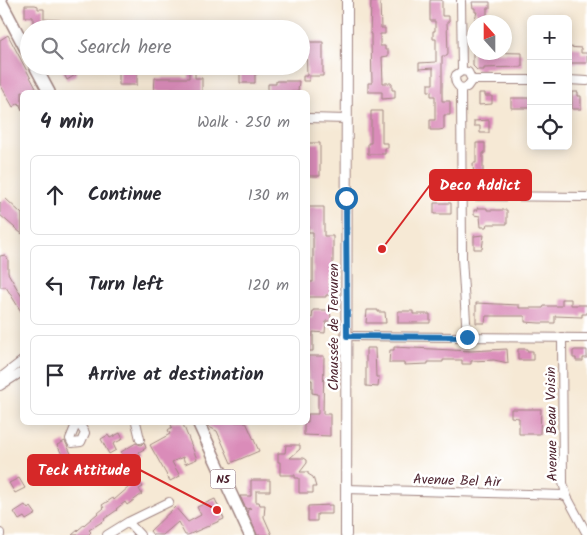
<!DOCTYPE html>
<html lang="en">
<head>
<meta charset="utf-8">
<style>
  body { margin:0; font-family:Kalam,sans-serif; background:#f7f7f7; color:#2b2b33 }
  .controls { position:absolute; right:15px; top:15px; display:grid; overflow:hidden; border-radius:8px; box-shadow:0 2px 12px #0003 }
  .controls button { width:45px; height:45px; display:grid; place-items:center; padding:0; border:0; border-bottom:1px solid #e1e1e2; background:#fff; color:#2b2b33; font:25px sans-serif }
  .compass { position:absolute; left:467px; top:15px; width:45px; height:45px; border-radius:50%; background:#fff; box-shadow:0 2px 12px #0003; rotate:339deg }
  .stop { position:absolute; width:15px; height:15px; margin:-11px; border:4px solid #1f6fb2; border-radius:50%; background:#fff }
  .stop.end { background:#1f6fb2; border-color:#fff; box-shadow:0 1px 5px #0008 }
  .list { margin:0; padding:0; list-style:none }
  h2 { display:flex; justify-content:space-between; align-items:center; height:65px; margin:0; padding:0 20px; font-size:21px }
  h2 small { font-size:16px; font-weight:400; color:#7c7c81 }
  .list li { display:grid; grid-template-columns:32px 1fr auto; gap:15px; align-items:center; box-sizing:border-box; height:80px; margin:0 10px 10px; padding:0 10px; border:1px solid #e1e1e2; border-radius:8px }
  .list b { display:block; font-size:19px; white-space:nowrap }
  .list em { font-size:16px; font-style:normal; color:#7c7c81 }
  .icon { flex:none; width:28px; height:28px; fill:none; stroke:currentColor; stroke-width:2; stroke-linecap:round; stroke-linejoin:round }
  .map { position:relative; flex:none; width:587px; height:535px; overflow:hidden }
  .search { position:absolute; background:#fff; box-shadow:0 2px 12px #0003; left:20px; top:20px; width:290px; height:55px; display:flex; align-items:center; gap:12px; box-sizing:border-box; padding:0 18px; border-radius:28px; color:#7c7c81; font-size:19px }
  .panel { position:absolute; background:#fff; box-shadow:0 2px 12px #0003; left:20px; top:90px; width:290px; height:335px; border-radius:8px }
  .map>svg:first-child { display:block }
  .building { fill:#da8cb9 }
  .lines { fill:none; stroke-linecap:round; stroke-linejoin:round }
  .street-casing { stroke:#a08480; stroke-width:10 }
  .secondary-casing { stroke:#a08480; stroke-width:12 }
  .primary-casing { stroke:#a08480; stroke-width:14 }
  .street { stroke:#fff; stroke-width:8 }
  .secondary { stroke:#fff; stroke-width:10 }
  .primary { stroke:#fff; stroke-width:11 }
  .route { stroke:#1f6fb2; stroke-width:6 }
  .labels { text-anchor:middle; stroke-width:5; stroke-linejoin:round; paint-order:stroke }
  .shield { fill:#fff; stroke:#80626b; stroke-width:1 }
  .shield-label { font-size:12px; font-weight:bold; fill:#4a1f2b }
  .street-label { font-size:14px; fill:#4a1f2b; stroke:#fff }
  .leader { fill:none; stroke:#d62828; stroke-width:2 }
  .callout-dot { fill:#d62828; stroke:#fff; stroke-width:2 }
  .callout { fill:#d62828; stroke:#d62828; stroke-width:2 }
  .callout-label { font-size:15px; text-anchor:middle; font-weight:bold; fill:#fff }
</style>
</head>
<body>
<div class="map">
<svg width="587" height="535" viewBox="0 0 587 535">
  <rect width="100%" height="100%" fill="#fff"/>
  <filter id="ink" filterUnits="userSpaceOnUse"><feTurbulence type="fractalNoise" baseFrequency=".02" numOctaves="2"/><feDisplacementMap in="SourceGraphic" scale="10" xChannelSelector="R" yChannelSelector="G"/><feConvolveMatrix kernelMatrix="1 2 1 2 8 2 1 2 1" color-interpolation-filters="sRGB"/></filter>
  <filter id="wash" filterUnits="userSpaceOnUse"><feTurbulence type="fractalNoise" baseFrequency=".0096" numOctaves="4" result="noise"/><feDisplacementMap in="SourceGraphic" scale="20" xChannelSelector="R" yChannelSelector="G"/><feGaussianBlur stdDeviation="1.12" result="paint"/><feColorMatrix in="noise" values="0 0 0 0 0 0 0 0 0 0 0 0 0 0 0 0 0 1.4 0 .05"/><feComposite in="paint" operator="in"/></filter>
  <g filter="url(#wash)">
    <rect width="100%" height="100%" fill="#f6e9d5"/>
    <g id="blocks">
      <path class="building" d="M430,0H442V16H449V22H447L448,53L447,56H442V101H450V115H444V129L439,130H430V120H435V96H431V91H428V84H433V68L419,69V63L436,62V39H433V31H435V21H430Z
        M371,1H380L381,28H385V34H380V46H385V50H388V56L382,57L383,83H392V90H395V98L382,99V92H368V83H372L371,41V34H370Z
        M472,2H490V8H487V22H474L477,12H475V8H473Z
        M25,5H35L38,6V9H44V19L60,20L61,29H33V17H25Z
        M8,35L38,92H22V110L19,103L13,107L0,84V40Z
        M306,42H323V76H309V81H303V76H307Z
        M569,47L581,48V53H587V63H569Z
        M473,52L522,53V67L484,68V70H477L473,66Z
        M60,66H73L77,74L67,80Z
        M119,66H137V85H119Z
        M189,66H195V78H202V92H154L155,78H189Z
        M240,66H258V74H255V83H240Z
        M276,81H299L298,92H268V84H276Z
        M572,92H578V96H581V109H572Z
        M479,93H485V96H492V104L479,105Z
        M511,98H531V108H511Z
        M371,111H382V143H388V148H385V154H368V143H371Z
        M489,120V133H480V126H474V121Z
        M308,143H320V176H308Z
        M476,143H485V153H483V180L474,181L473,163H476Z
        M5,198L22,214V234L0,215V203Z
        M434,203H451V214H434Z
        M308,207H324V236H333V276H330V295H326V297H308V282H313V232H308Z
        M477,208H487V210H507V224H487L486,227H481L480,216L474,215V210H478Z
        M484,235L482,249H474V236Z
        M5,255L8,259V273L22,297V313L6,287H0V256Z
        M562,299H571V305H587V314H582V317L555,316V323H539L525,322V316H486L485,323H476V303L519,305V308H543L544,306H562Z
        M313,310H330L331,319L330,321H326L325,333L313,332V351H308V318H312Z
        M367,310H378V312H385L386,323H366Z
        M398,311H413V314H430V323H398Z
        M394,347L471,351L507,349L508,363L494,360L471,361V364H462V360H443V362H428V364L404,365V363H389L390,350H394Z
        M366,348H375L376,377H379L378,387L366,386Z
        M518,349H527V351H533V360H518Z
        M575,350H587V358H583V361H576V358H573V351Z
        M308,356H324L323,414H330V436L304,435V422H308V414H318V394L312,393V380H308Z
        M511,409H541L540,434H519V418L511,417Z
        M170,422H182L197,459L185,464L183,457L172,462L180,476L170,481L150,445L170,434L168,430L172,427Z
        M207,422H246L259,451L231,463L217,431L209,427Z
        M120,433L123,439L113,444L116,450L109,454L101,439L108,435L110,438Z
        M65,441L78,468L94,459L98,467L76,478L72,471L70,472L63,459L64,458L57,445Z
        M144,442L146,448L139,452L141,455L134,459L136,463L129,467L121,452L136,443L141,445Z
        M286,445H300V449L290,458H304L307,460V463L300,472H308V474L313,477L316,487H313V493H299V478H295V475H280V462H278V453H285Z
        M19,478L25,488L15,493L9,483Z
        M251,480H270V491H256V502H259L260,505H265L264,517L272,535H257L247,511L251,508L246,509L240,496H251Z
        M139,482L143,487L139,489L142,494L127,505L125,502L116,509L117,510L104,519L105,520L89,530L91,532L88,535H72L104,508L102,505L113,498L114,500L129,487Z
        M215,499L224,519L188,535H185L178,522L163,535H153L150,531L175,507L188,522L201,515L197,507Z
        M25,505L28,509L31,507L36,514L26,520L24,517L19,520L14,512Z
        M332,505V514H317V521H308V506Z"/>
    </g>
  </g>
  <g filter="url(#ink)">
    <use href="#blocks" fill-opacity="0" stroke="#a08480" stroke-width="1"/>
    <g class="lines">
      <defs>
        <path id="street" d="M461,0L462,71
          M472,80H531
          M568,80L587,81
          M461,88L462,258L467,337
          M461,88L467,87L472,80L468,72L462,71
          M461,88C456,85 454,80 456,75L462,71
          M308,118L347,119
          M462,196L587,197
          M347,336L587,338
          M562,337L563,483L567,497L587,534
          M0,378L22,361
          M0,386L22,372
          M77,422L70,439L72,443L81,442L85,433L78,422
          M136,422L140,439
          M346,489L562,495L567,497
          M128,522L140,535
          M0,533V535
          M107,535L128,522L169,502"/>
        <path id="secondary" d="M346,535L347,0"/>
        <path id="primary" d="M0,0L29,55
          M35,66L49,92
          M198,422L250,535"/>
      </defs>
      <use href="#street" class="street-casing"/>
      <use href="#secondary" class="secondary-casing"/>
      <use href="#primary" class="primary-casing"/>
      <use href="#street" class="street"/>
      <use href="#secondary" class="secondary"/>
      <use href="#primary" class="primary"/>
    </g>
  </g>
  <g class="lines" filter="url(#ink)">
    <path class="route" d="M346,198L347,336L467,337"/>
  </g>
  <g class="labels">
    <rect class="shield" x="210.5" y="469.5" width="25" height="19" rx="4"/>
    <g class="shield-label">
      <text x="223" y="483">N5</text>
    </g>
    <g class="street-label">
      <text transform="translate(333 327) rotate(-90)" y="5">Chaussée de Tervuren</text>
      <text transform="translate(551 424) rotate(-91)" y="5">Avenue Beau Voisin</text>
      <text transform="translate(457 480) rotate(2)" y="5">Avenue Bel Air</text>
    </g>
  </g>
  <path class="leader" d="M382 249L430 185M217 510L140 470"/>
  <g class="callout-dot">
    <circle cx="382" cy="249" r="5"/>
    <circle cx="217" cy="510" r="5"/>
  </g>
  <g class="callout">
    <rect x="430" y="170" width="101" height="30" rx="5"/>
    <rect x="28" y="455" width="112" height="30" rx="5"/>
  </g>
  <g class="callout-label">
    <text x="480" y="190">Deco Addict</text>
    <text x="84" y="475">Teck Attitude</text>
  </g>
</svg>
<div class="controls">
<button>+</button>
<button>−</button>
<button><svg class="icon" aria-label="locate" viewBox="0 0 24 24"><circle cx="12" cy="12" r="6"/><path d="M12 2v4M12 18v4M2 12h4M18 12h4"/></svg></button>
</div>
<svg class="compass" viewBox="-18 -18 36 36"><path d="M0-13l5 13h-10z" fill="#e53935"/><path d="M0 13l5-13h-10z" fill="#7c7c81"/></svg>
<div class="stop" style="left:346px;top:198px"></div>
<div class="stop end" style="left:467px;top:337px"></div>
<div class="search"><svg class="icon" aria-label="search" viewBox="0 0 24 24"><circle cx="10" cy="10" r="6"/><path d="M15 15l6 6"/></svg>Search here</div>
<section class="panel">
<h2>4 min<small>Walk · 250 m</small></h2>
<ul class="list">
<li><svg class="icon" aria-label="ahead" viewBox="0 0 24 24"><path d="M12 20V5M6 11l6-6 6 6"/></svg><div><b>Continue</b></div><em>130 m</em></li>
<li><svg class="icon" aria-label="left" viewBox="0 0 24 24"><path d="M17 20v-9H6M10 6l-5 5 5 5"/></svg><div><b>Turn left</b></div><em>120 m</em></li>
<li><svg class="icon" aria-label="arrive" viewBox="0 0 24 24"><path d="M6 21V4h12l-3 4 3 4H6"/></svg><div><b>Arrive at destination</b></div></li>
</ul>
</section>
</div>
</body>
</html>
